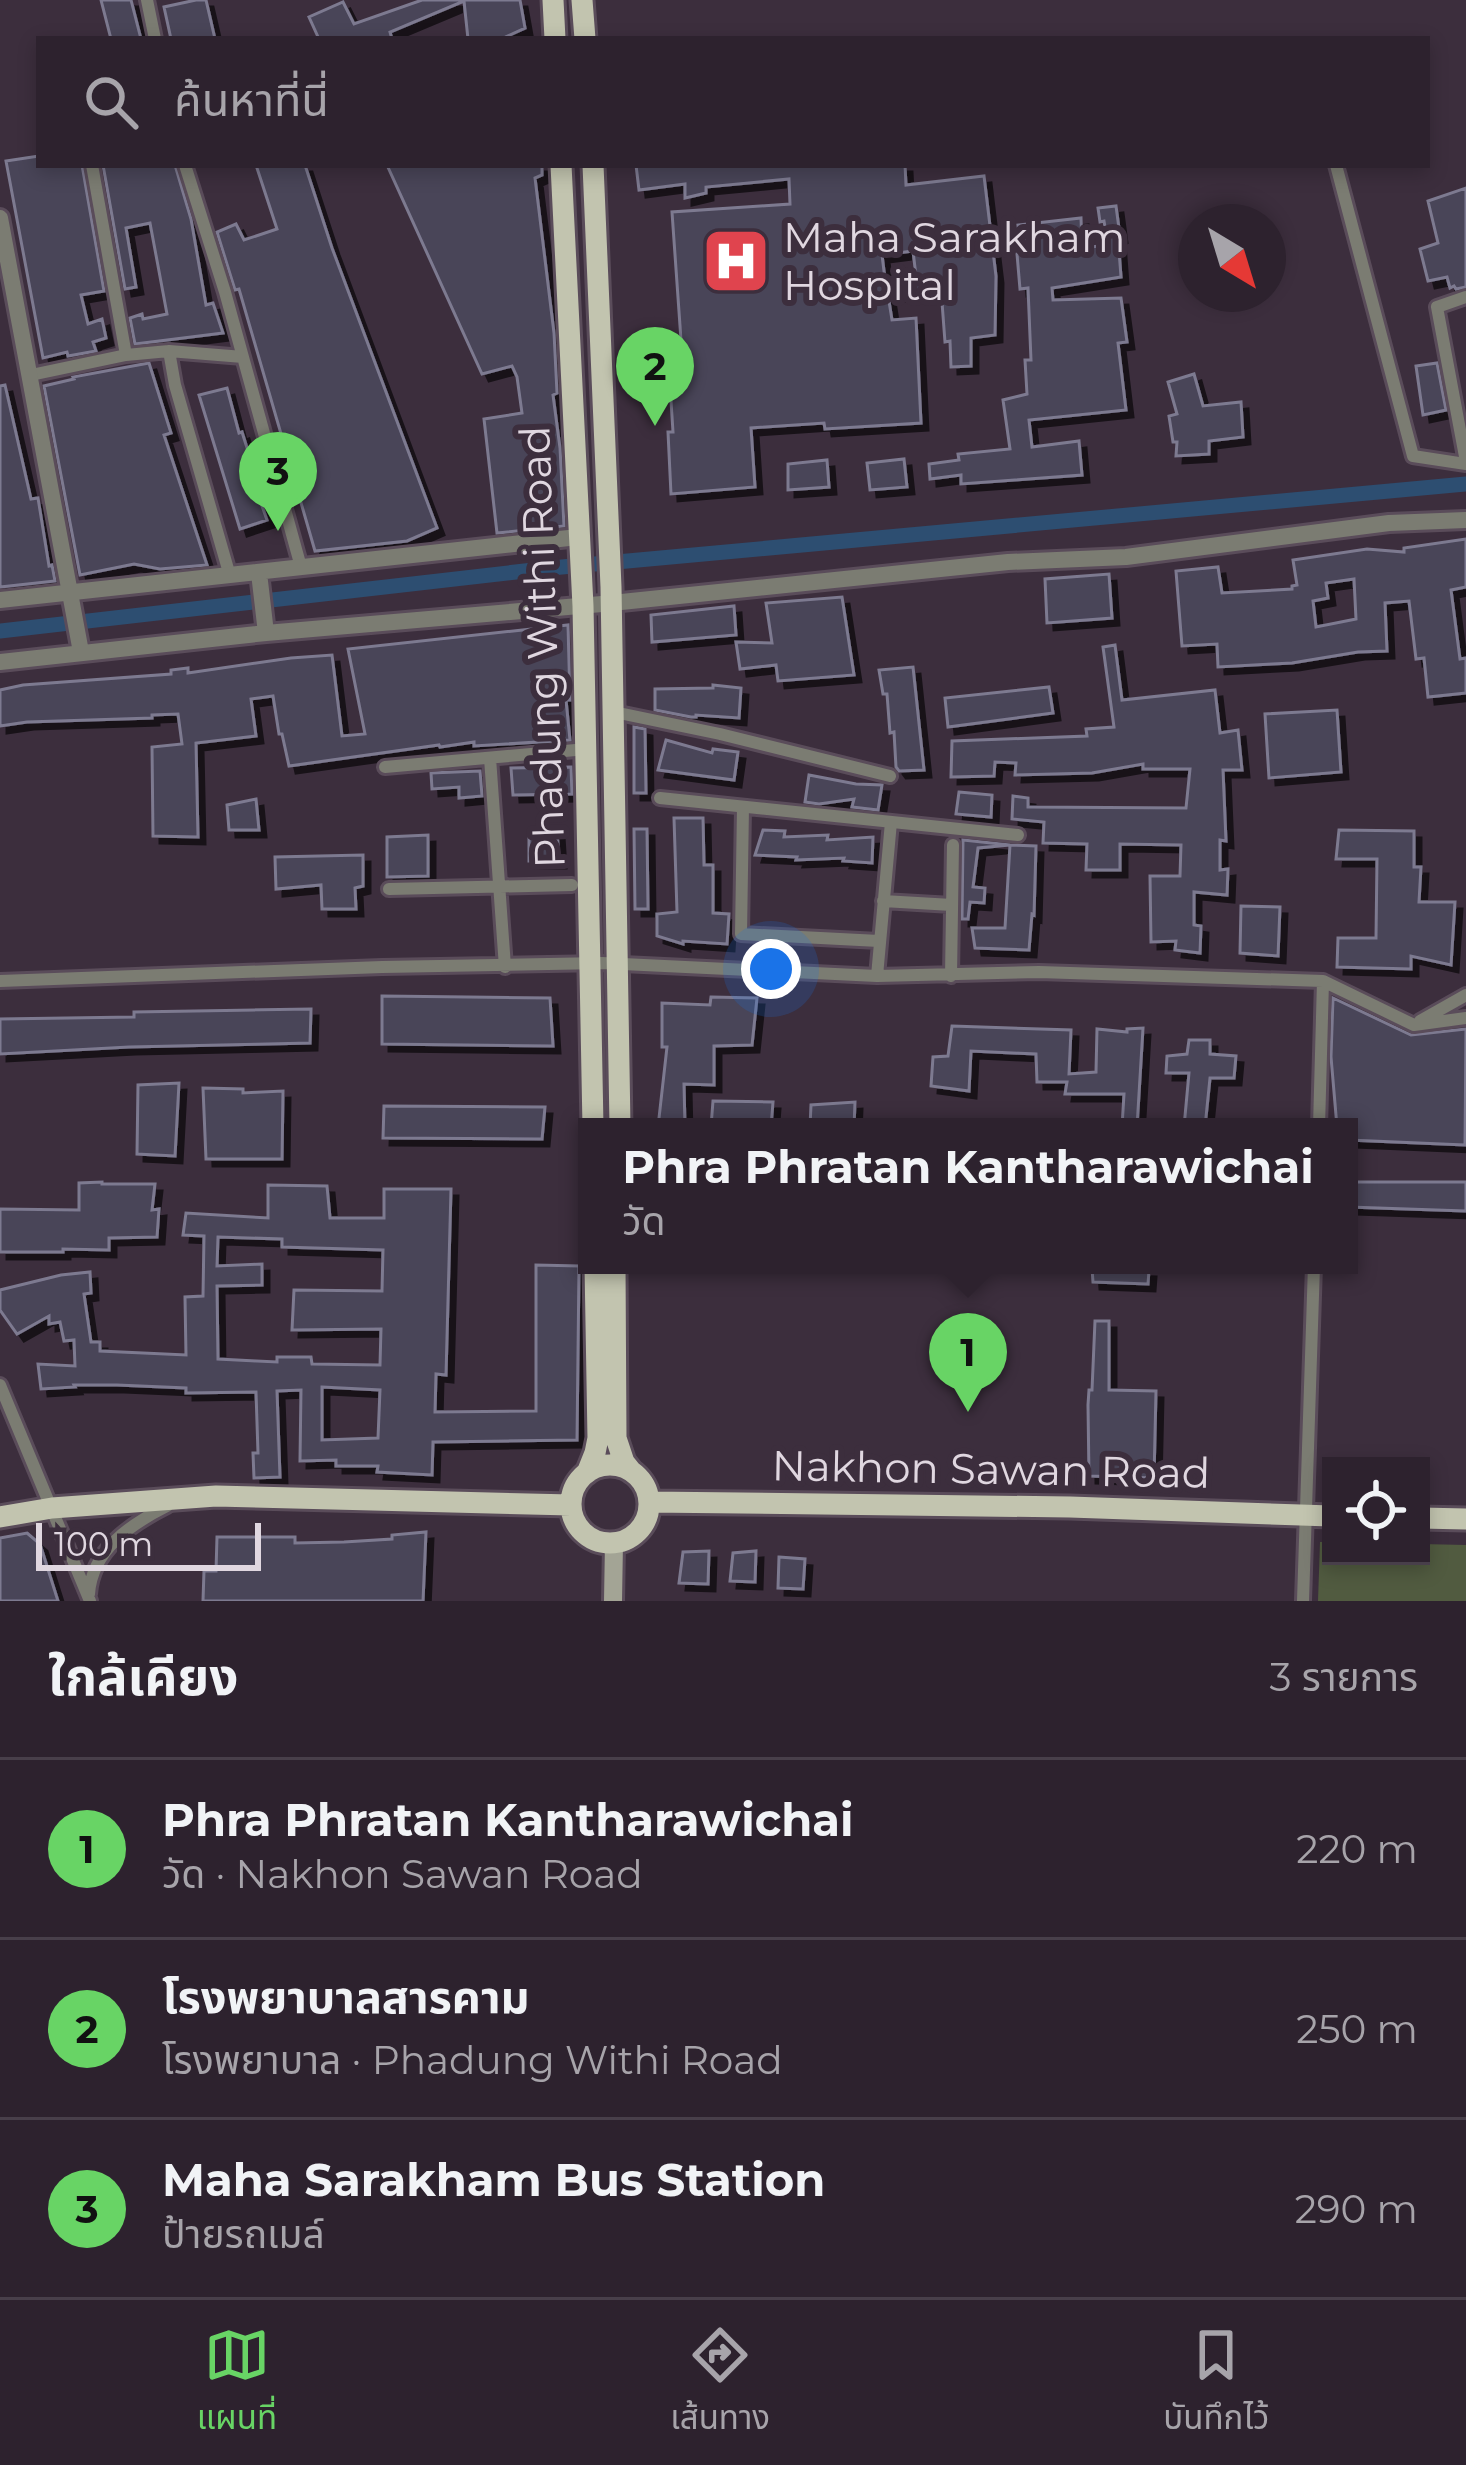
<!DOCTYPE html>
<html lang="th">
<head>
<meta charset="utf-8">
<style>
  body { margin:0; font-family:Montserrat,"Noto Sans Thai",sans-serif; background:#352a36; color:#f1f3f6 }
  .controls { position:absolute; right:36px; bottom:36px; display:grid; overflow:hidden; border-radius:0px; box-shadow:0 6px 18px #0003 }
  .controls button { width:108px; height:108px; display:grid; place-items:center; padding:0; border:0; border-bottom:3px solid #483f4a; background:#2d222e; color:#f1f3f6; font:60px sans-serif }
  .compass { position:absolute; left:1178px; top:204px; width:108px; height:108px; border-radius:50%; background:#2d222e; box-shadow:0 6px 18px #0003; rotate:142deg }
  .scale { position:absolute; left:36px; bottom:30px; width:225px; box-sizing:border-box; padding-left:12px; border:6px solid #e0d7e0; border-top:0; font-size:33px; line-height:42px; white-space:nowrap; color:#e0d7e0; -webkit-text-stroke:9px #3c2e3d; paint-order:stroke }
  .you { position:absolute; left:771px; top:969px; width:42px; height:42px; margin:-30px; border:9px solid #fff; border-radius:50%; background:#1a73e8; box-shadow:0 0 0 18px #1a73e833 }
  .badge { display:grid; place-items:center; width:78px; height:78px; border-radius:50%; background:#68d465; color:#111; font-size:39px; font-weight:700 }
  .pin { position:absolute; translate:-50% -99px; filter:drop-shadow(0 3px 6px #0008) }
  .pin::after { content:''; position:absolute; top:63px; width:42px; height:36px; background:inherit; clip-path:polygon(0 0,100% 0,50% 100%) }
  .popup { position:absolute; left:578px; top:1118px; width:780px; height:156px; box-sizing:border-box; display:grid; place-content:center; border-radius:0px; background:#2d222e; filter:drop-shadow(0 3px 9px #0005); font-size:39px; white-space:nowrap; color:#a7a4aa }
  .popup b { font-size:45px; color:#f1f3f6 }
  .popup::after { content:''; position:absolute; left:50%; top:100%; margin-left:-24px; border:24px solid transparent; border-top-color:#2d222e }
  .list { margin:0; padding:0; list-style:none }
  h2 { display:flex; justify-content:space-between; align-items:center; height:156px; margin:0; padding:0 48px; font-size:51px }
  h2 small { font-size:39px; font-weight:400; color:#a7a4aa }
  .list li { display:grid; grid-template-columns:78px 1fr auto; gap:36px; align-items:center; box-sizing:border-box; height:180px; padding:0 48px; border-top:3px solid #483f4a }
  .list b { display:block; font-size:45px; white-space:nowrap }
  .list p { margin:0; font-size:39px; white-space:nowrap; color:#a7a4aa }
  .list em { font-size:39px; font-style:normal; color:#a7a4aa }
  .icon { flex:none; width:66px; height:66px; fill:none; stroke:currentColor; stroke-width:2; stroke-linecap:round; stroke-linejoin:round }
  .map { position:relative; flex:none; width:1466px; height:1601px; overflow:hidden }
  .search { position:absolute; background:#2d222e; box-shadow:0 6px 18px #0003; left:36px; right:36px; top:36px; height:132px; display:flex; align-items:center; gap:30px; box-sizing:border-box; padding:0 42px; border-radius:0px; color:#a7a4aa; font-size:45px }
  .sheet { height:696px; background:#2d222e }
  nav { display:flex; justify-content:space-around; align-items:center; box-sizing:border-box; height:168px; border-top:3px solid #483f4a; background:#2d222e; font-size:33px; color:#a7a4aa }
  nav a { display:grid; justify-items:center; gap:6px }
  nav .on { color:#68d465 }
  .map>svg:first-child { display:block }
  .green { fill:#515b40 }
  .lines { fill:none; stroke-linecap:round; stroke-linejoin:round }
  .canal { stroke:#2d4e71; stroke-width:15 }
  .building { fill:#484458; stroke:#7d7a90; stroke-width:3; fill-rule:evenodd; filter:url(#shadow) }
  .minor-casing { stroke:#5a4c5a; stroke-width:18 }
  .tertiary-casing { stroke:#5a4c5a; stroke-width:22 }
  .secondary-casing { stroke:#5a4c5a; stroke-width:24 }
  .primary-casing { stroke:#5a4c5a; stroke-width:27 }
  .minor { stroke:#7b7c72; stroke-width:12 }
  .tertiary { stroke:#7b7c72; stroke-width:16 }
  .secondary { stroke:#a3a495; stroke-width:18 }
  .primary { stroke:#c2c4af; stroke-width:21 }
  .labels { text-anchor:middle; stroke-width:12; stroke-linejoin:round; paint-order:stroke }
  .poi-label { font-size:42px; fill:#e0d7e0; stroke:#3c2e3d; text-anchor:start }
  .street-label { font-size:42px; fill:#e0d7e0; stroke:#3c2e3d }
</style>
</head>
<body>
<div class="map">
<svg width="1466" height="1601" viewBox="0 0 1466 1601">
  <defs>
    <filter id="shadow"><feDropShadow dx="7" dy="7" stdDeviation="0" flood-color="#0009"/></filter>
  </defs>
  <rect width="100%" height="100%" fill="#3c2e3d"/>
  <path class="green" d="M1320,1542H1331V1556H1421V1544L1466,1545V1601H1318Z"/>
  <g class="lines">
    <path class="canal" d="M0,631L551,568L1466,484"/>
  </g>
  <path class="building" d="M101,0H131L141,39H111Z
    M196,0H206L215,39H171L164,7Z
    M422,0H520L525,28L501,39H468L464,1L390,32L392,39H319L309,17L343,2L354,24Z
    M39,156V165H82L104,291L81,295L88,324L102,319L106,338L93,342L96,351L68,356L67,352L43,358L6,161Z
    M103,165H175L191,219L206,305L213,303L223,333L135,344L130,318L142,314L143,319L167,314L150,223L126,228L136,287L125,289Z
    M256,165H305L332,248L437,528L407,541L315,551L239,289L235,290L217,232L236,224L244,240L277,229Z
    M387,165H542V175L535,178L554,333L557,393L553,395L560,448L564,526L497,533L484,419L522,413L517,377L512,366L482,374Z
    M636,165H905L906,185L984,176L996,276L995,335L971,338V366L951,367L950,341L945,342L941,289L888,295L892,320L916,318L921,423L825,429L824,423L751,428L755,487L671,494L668,432H673L671,401H668L664,342L681,340L672,212L790,204L789,179L706,187V193L685,198V184L639,190ZM913,251L916,276L885,279L882,255Z
    M1466,188V287L1456,289L1454,286L1450,288L1447,277L1428,281L1420,249L1438,243L1428,201Z
    M1116,206L1120,236L1118,237L1121,277L1052,288L1053,300L1121,298L1127,342L1118,343L1126,410L1029,420L1032,447L1079,441L1082,475L961,484V475L930,479L929,464L959,460L958,454L1010,449L1003,400L1027,394L1025,360H1031L1028,288L1020,289L1017,254L1021,253L1018,225L1081,218L1082,248L1108,245L1104,221L1100,222L1098,208Z
    M149,363L171,433L164,435L207,565L160,569L134,564L80,575L44,386L74,379L73,377Z
    M1437,363L1446,410L1423,415L1416,366Z
    M1194,374L1203,406L1241,402L1243,437L1209,441V454L1176,456L1177,442H1173L1169,416L1177,414L1168,382Z
    M5,385L31,499L38,498L49,566L52,565L55,581L0,587V386Z
    M227,388L239,433L242,432L255,473L251,475L267,520L240,529L199,395Z
    M904,459L907,487L870,490L867,463Z
    M827,460L829,487L788,490V464Z
    M1466,539V587L1451,590L1460,659L1466,658V693L1428,697L1424,658L1416,659L1409,601L1385,603L1387,651L1358,652L1292,663L1218,667L1217,644L1182,646L1176,571L1218,567L1222,593L1292,589V586L1297,585L1293,560L1367,549L1404,552V548ZM1354,579L1356,619L1316,627L1313,601L1328,598L1326,583Z
    M1109,574L1112,618L1047,623L1045,579Z
    M842,597L854,675L778,681L776,665L740,669L736,642L772,643L766,603Z
    M734,606L736,635L652,642L651,615Z
    M568,625L570,700H566L570,740L474,746V742L440,747L439,745L289,766L282,734H279L273,696L251,699L256,736L196,743L198,837L153,836L152,747L182,744L178,714L152,715V718L27,722L0,726V690L23,685L171,674V670L188,668V673L291,658L332,655L342,736L365,734L348,649Z
    M1115,645L1122,700L1215,690L1220,733L1238,730L1242,770H1223L1226,841L1220,840V870L1228,869L1227,895L1194,892V925L1201,926L1200,953L1175,950L1176,941L1151,942L1150,876H1180L1181,845L1120,844V870H1086L1087,844L1043,843L1044,822L1012,819L1013,796L1028,798V807L1186,808L1190,769H1143V764L1092,773L1015,775L1016,763L995,762L994,776L951,777L952,741L1087,736L1086,729L1114,727L1103,647Z
    M913,667L924,770L899,771L896,767L894,732L890,733L887,694H883L879,670Z
    M713,685L741,688L739,718L696,715V717H691L655,710V689L713,688Z
    M1049,687L1053,713L948,727L945,698Z
    M1337,710L1341,772L1269,778L1265,714Z
    M634,727L645,729L646,793H634Z
    M666,740L712,753L713,749L738,752L734,780L658,770Z
    M571,767L572,794L513,795L511,768Z
    M480,771L482,796L459,798V787L432,789L431,773Z
    M809,775L856,784L882,785L878,810L852,807L854,799L819,804L805,802Z
    M959,792L992,795L991,817L956,814Z
    M256,799L259,830H229L227,805Z
    M674,818H703L704,865H713V913L729,914L727,944L683,941V944L657,936V914L677,912Z
    M634,829H647L648,909H635Z
    M557,830L559,861H529V831Z
    M763,830L785,831L784,837L828,835L827,840L873,837L872,863L843,861L844,858L796,860L797,857L755,855Z
    M1339,830L1414,831V867H1421L1419,902H1455L1451,965L1411,956V969L1337,967L1338,938H1376L1377,859H1336Z
    M428,835V876L387,877V837Z
    M963,840L1010,845L978,848L973,887L985,888L984,903L970,902L968,919H962Z
    M1010,845L1036,846L1034,915L1032,914L1029,950L975,948L972,928H1005Z
    M363,855V886L355,888L356,909H322L321,885L276,889L275,857Z
    M1241,906L1280,907L1278,956L1240,953Z
    M382,996L550,998L553,1046L382,1044Z
    M711,997L757,998L752,1045L714,1046V1085L684,1084L685,1127H658L667,1047H662V1003L710,1005Z
    M1333,998L1411,1035L1466,1029L1465,1145L1349,1140V1127H1337L1331,1057Z
    M311,1009L310,1043L129,1047L0,1054V1019L134,1017V1012Z
    M952,1026L1071,1030L1069,1074L1096,1072L1097,1029L1127,1032V1029L1143,1028L1137,1127H1122L1124,1094H1065L1067,1082H1037L1036,1054L971,1051L969,1091L931,1086L933,1057L948,1056Z
    M1189,1040H1210V1054L1236,1056L1234,1078H1210L1205,1127H1184L1189,1073H1166L1167,1056L1187,1054Z
    M179,1083L175,1156L137,1154L138,1085Z
    M203,1088L243,1089V1093L283,1091L282,1159H206Z
    M713,1101L773,1102L771,1127H711Z
    M855,1102L854,1127H810L811,1105Z
    M384,1106L545,1107L542,1139L383,1138Z
    M102,1182V1184H155L152,1210L159,1209L157,1237L109,1238V1250L63,1249V1252H0V1209L79,1210V1183Z
    M1349,1182H1466V1211L1349,1207Z
    M268,1185L327,1186L330,1218H384V1189H451L446,1375L436,1374L435,1412L536,1411V1265L579,1266L577,1440L433,1442L432,1475L377,1472L378,1466H336V1460L300,1461L301,1390L277,1391L280,1477L254,1478L253,1453H258L256,1392L186,1393V1388L117,1385H74L75,1387L41,1389L38,1364L75,1366L74,1340L64,1341L60,1322L49,1324V1316L17,1334L0,1310V1290L61,1275L90,1272L91,1293L84,1294L91,1342H100V1351L186,1355L185,1297L203,1296L204,1236L183,1235L186,1213L268,1218ZM218,1237L282,1239V1247L383,1250L382,1291L294,1290L292,1330L381,1329L380,1365L312,1364L311,1357H277V1362L218,1359L217,1286L262,1285V1264L217,1266ZM322,1387L380,1390L378,1438L322,1440Z
    M1092,1268L1149,1270L1148,1284L1093,1282Z
    M1095,1321H1109V1390L1156,1391L1154,1478L1089,1476L1088,1405L1089,1390H1092Z
    M426,1532L423,1601H203L204,1571H216L217,1537H295V1543L344,1542L392,1539V1535Z
    M27,1533L40,1544L58,1601H0V1538Z
    M709,1551L708,1584L679,1583L683,1552Z
    M756,1551L755,1582L730,1581L733,1553Z
    M779,1557L805,1559L803,1589L778,1588Z"/>
  <g class="lines">
    <defs>
      <path id="minor" d="M147,0L155,39
        M92,165L126,355
        M185,165L225,292L301,567
        M1336,165L1413,456L1466,464
        M1466,297L1437,307L1466,462
        M31,375L126,355L169,351
        M230,576L175,385L169,351L243,357
        M614,712L720,734L890,776
        M490,758L505,967
        M385,767L587,749
        M660,798L1018,835
        M743,807L741,934L879,941
        M389,889L572,885
        M883,901L952,905
        M877,976L891,822
        M951,976L953,845
        M0,981L382,967L602,963L877,976L1039,972L1323,981L1414,1025L1466,1018
        M1420,1021L1466,995
        M1319,1127L1323,981
        M0,1385L90,1601
        M89,1594C92,1550 131,1524 167,1506
        M1303,1601L1314,1265"/>
      <path id="tertiary" d="M0,218L81,652
        M259,573L266,633
        M0,600L578,537
        M0,662L266,633L602,604L1008,562L1126,557L1389,523L1466,520"/>
      <path id="secondary" d="M613,1601L614,1543"/>
      <path id="primary" d="M553,0L555,39
        M582,0L585,39
        M561,165L583,606L593,1127
        M593,165L611,587L620,1127
        M615,1265L616,1438L624,1462L632,1472
        M571 1504a39 39 0 1 1 78 0a39 39 0 1 1-78 0Z
        M587,1473L595,1453L598,1438L595,1265
        M649,1502L1070,1507L1331,1516
        M0,1517L52,1508L216,1496L571,1505
        M1421,1518L1466,1519"/>
    </defs>
    <use href="#minor" class="minor-casing"/>
    <use href="#tertiary" class="tertiary-casing"/>
    <use href="#secondary" class="secondary-casing"/>
    <use href="#primary" class="primary-casing"/>
    <use href="#minor" class="minor"/>
    <use href="#tertiary" class="tertiary"/>
    <use href="#secondary" class="secondary"/>
    <use href="#primary" class="primary"/>
  </g>
  <defs>
    <symbol id="hospital-square" viewBox="-11 -11 22 22"><rect x="-9" y="-9" width="18" height="18" rx="4" fill="#e0444e" stroke="#3c2e3d"/><path d="M-5-5h3v3.5h4V-5h3V5h-3V1.5h-4V5h-3Z" fill="#fff"/></symbol>
  </defs>
  <g fill-rule="evenodd">
    <use href="#hospital-square" x="698" y="223" width="76" height="76"/>
  </g>
  <g class="labels">
    <g class="poi-label">
      <text x="783" y="252">Maha Sarakham<tspan x="783" dy="48">Hospital</tspan></text>
    </g>
    <g class="street-label">
      <text transform="translate(542 647) rotate(-92)" y="15">Phadung Withi Road</text>
      <text transform="translate(991 1469) rotate(1)" y="15">Nakhon Sawan Road</text>
    </g>
  </g>
</svg>
<div class="controls">
<button><svg class="icon" aria-label="locate" viewBox="0 0 24 24"><circle cx="12" cy="12" r="6"/><path d="M12 2v4M12 18v4M2 12h4M18 12h4"/></svg></button>
</div>
<svg class="compass" viewBox="-18 -18 36 36"><path d="M0-13l5 13h-10z" fill="#e53935"/><path d="M0 13l5-13h-10z" fill="#a7a4aa"/></svg>
<div class="scale">100 m</div>
<div class="you"></div>
<div class="pin badge" style="left:968px;top:1412px">1</div>
<div class="popup"><b>Phra Phratan Kantharawichai</b>วัด</div>
<div class="pin badge" style="left:655px;top:426px">2</div>
<div class="pin badge" style="left:278px;top:531px">3</div>
<div class="search"><svg class="icon" aria-label="search" viewBox="0 0 24 24"><circle cx="10" cy="10" r="6"/><path d="M15 15l6 6"/></svg>ค้นหาที่นี่</div>
</div>
<section class="sheet">
<h2>ใกล้เคียง<small>3 รายการ</small></h2>
<ul class="list">
<li><span class="badge">1</span><div><b>Phra Phratan Kantharawichai</b><p>วัด · Nakhon Sawan Road</p></div><em>220 m</em></li>
<li><span class="badge">2</span><div><b>โรงพยาบาลสารคาม</b><p>โรงพยาบาล · Phadung Withi Road</p></div><em>250 m</em></li>
<li><span class="badge">3</span><div><b>Maha Sarakham Bus Station</b><p>ป้ายรถเมล์</p></div><em>290 m</em></li>
</ul>
</section>
<nav>
<a class="on"><svg class="icon" aria-label="map" viewBox="0 0 24 24"><path d="M3 6l6-2 6 2 6-2v14l-6 2-6-2-6 2zM9 4v14M15 6v14"/></svg>แผนที่</a>
<a><svg class="icon" aria-label="directions" viewBox="0 0 24 24"><path d="M12 3l9 9-9 9-9-9zM9 14v-3h6M13 9l2 2-2 2"/></svg>เส้นทาง</a>
<a><svg class="icon" aria-label="saved" viewBox="0 0 24 24"><path d="M7 4h10v16l-5-4-5 4z"/></svg>บันทึกไว้</a>
</nav>
</body>
</html>
